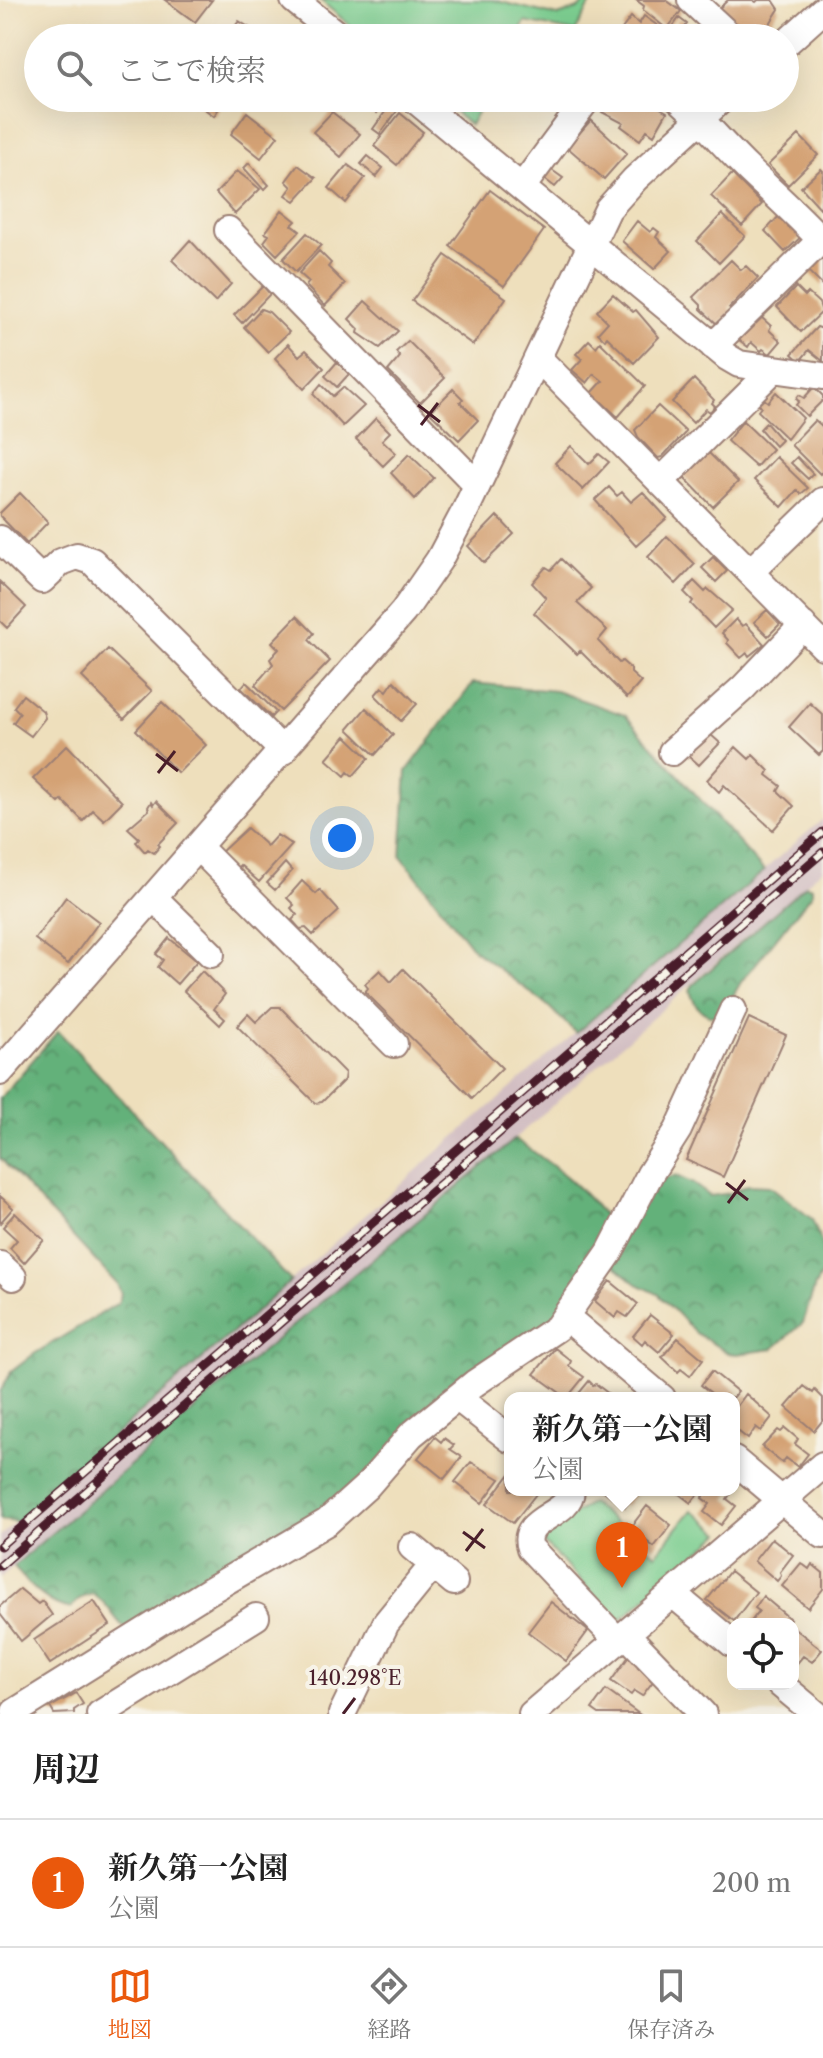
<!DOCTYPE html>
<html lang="ja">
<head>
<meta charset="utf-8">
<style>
  body { margin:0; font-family:"Libre Caslon Text","Noto Serif JP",serif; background:#f6f6f6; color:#222 }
  .controls { position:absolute; right:24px; bottom:24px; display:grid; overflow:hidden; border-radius:16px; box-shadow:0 8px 32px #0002 }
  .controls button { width:72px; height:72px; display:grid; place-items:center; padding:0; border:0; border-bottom:2px solid #e0e0e0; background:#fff; color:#222; font:40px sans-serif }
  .you { position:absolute; left:342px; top:838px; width:28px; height:28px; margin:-20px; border:6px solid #fff; border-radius:50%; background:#1a73e8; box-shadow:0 0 0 12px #1a73e833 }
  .badge { display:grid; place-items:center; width:52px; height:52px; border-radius:50%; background:#ea580c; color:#fff; font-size:26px; font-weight:700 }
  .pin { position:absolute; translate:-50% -66px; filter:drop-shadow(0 2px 4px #0008) }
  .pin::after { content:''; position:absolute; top:42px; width:28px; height:24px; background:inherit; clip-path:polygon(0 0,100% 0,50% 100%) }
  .popup { position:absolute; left:504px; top:1392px; width:236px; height:104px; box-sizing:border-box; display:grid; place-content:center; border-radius:16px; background:#fff; filter:drop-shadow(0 2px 6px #0005); font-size:26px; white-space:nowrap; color:#767676 }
  .popup b { font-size:30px; color:#222 }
  .popup::after { content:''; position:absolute; left:50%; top:100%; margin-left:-16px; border:16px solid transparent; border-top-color:#fff }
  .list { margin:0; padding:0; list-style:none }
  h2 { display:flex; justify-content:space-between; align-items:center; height:104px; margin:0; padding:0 32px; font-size:34px }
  h2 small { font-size:26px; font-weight:400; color:#767676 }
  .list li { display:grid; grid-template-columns:52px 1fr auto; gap:24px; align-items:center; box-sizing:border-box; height:128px; padding:0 32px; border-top:2px solid #e0e0e0 }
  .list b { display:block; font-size:30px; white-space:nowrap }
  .list p { margin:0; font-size:26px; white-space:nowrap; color:#767676 }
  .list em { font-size:26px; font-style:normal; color:#767676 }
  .icon { flex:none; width:44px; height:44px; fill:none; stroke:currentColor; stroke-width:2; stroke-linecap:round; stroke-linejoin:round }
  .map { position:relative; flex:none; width:823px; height:1714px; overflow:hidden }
  .search { position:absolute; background:#fff; box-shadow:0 8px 32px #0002; left:24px; right:24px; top:24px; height:88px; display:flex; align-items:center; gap:20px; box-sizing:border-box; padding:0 28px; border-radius:44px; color:#767676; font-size:30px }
  .sheet { height:232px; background:#fff }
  nav { display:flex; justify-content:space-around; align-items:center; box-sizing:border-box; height:112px; border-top:2px solid #e0e0e0; background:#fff; font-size:22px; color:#767676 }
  nav a { display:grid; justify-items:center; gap:4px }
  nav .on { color:#ea580c }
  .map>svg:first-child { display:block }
  .railway { fill:#d2bec2 }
  .forest { fill:url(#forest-crowns); stroke:#576852; stroke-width:2 }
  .park { fill:#7bce90; stroke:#62765e; stroke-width:2 }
  .building { fill:#d4a274 }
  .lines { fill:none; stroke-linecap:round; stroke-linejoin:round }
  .minor-casing { stroke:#9c7f74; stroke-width:30 }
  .minor { stroke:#fff; stroke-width:26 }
  .rail-casing { stroke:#4a1f2b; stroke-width:9 }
  .rail { stroke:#f7f3e8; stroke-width:6; stroke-dasharray:18; stroke-linecap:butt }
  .ticks { fill:none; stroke:#4a1f2b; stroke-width:3 }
  .ticks-label { font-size:20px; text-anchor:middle; fill:#4a1f2b; stroke:#f7f3e8; stroke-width:8; stroke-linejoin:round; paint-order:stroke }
</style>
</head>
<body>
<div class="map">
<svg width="823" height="1714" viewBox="0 0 823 1714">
  <defs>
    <pattern id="forest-crowns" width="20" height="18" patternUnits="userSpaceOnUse" patternTransform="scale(2)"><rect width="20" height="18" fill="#64b17a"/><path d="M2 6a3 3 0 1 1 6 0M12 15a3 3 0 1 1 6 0" fill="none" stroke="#548f64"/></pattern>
  </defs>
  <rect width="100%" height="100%" fill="#f7f3e8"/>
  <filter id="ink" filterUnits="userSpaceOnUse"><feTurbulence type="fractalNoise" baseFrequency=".0125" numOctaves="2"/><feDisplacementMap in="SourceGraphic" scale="16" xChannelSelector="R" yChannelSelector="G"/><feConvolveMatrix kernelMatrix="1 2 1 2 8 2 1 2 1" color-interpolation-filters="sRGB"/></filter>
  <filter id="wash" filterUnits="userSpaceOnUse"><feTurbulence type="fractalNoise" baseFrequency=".006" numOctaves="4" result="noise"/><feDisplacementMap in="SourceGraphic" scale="32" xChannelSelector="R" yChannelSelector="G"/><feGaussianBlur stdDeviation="1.8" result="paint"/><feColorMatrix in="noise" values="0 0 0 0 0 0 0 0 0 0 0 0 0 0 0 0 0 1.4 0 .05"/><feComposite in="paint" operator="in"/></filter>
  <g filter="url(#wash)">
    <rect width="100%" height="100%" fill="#eedfbc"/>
    <path class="railway" d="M823,819V869L458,1188L226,1382L0,1578V1536L435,1154Z"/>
    <path class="forest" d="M473,683L556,691L625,715L764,871L576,1033L547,1005L474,950L401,856L407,771Z
      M806,885L812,887V894L741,982L722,1015C705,1020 693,1005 690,990L693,985Z
      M58,1031L291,1281L16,1522L0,1520V1392L11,1372L34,1354L118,1303L121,1294L117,1284L0,1158V1098Z
      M515,1139C558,1168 583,1187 614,1229L551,1324L331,1510L125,1628C112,1617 107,1601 92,1594L81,1598L70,1608C50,1607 25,1582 14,1566L226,1382Z
      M676,1176L692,1183L710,1196L731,1193L748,1185L770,1186L812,1219L823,1247V1272L815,1286L803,1323L773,1349L737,1354L728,1353L696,1333L658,1294L637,1284L610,1262L654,1180Z"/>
    <path class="park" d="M320,0H493L558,16L578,9L589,0H593L575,32L525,22L516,38H365Z
      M437,98H485L470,125Z
      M591,1503L656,1554L692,1510L721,1533L619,1621L544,1543L546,1532Z"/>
    <g id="blocks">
      <path class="building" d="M165,0H212L195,22Z
        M636,0H666L681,11L667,29L643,10L644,6Z
        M728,0H753L756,2L758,0H773L779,9L761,38H748L715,12Z
        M644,16L665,31L660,38H628L630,35L622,29L631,17L639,24Z
        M679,18L687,24L678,38H665Z
        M239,21L250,28L246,33L252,38H226Z
        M190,98H211L221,105L214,116Z
        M358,98H386L388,99L377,113Z
        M610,98H626L639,105L643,98L667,112L654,135L647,130L640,140L621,126L623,123L602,112Z
        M390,105L397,111L380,134L373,129Z
        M247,112L278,136L261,158L231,134Z
        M332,112L360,134L341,157L313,132Z
        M400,113L423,132L397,165L374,146Z
        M591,120L627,153L604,179L567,147Z
        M799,135L818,155L788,185L768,165Z
        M368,156L383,168L376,177L361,164Z
        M249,163L269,185L264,190L244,168Z
        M298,165L316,178L295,201L286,195L292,187L286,181Z
        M348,165L365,178L346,203L329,188Z
        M549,168L563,178L555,187L542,177Z
        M821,169L823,171L821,209L801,187Z
        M237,171L260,189L235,214L216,193Z
        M732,174L762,204L742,226L711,196Z
        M490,190L544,230L504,286L450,246Z
        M282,210L296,221L292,225L300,231L277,255L264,242L269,235L265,233Z
        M783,212L804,234L785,252L765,231Z
        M722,214L745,236L719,263L697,241Z
        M637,221L650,232L654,228L659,232L656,237L671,251L654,269L622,241Z
        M307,233L321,245L296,272L283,259Z
        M190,240L231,284L215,302L172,260Z
        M319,251L331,263L328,267L345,284L325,306L306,286L309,282L299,273Z
        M445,255L506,298L473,345L412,301Z
        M823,256V286L809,272Z
        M731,260L741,270L746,266L758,278L729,308L732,311L718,325L701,309V305L693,297Z
        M263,286L270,294L242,323L234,315Z
        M796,287L805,296L808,293L819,303L822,312L801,332L777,307Z
        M613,294L633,312L636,310L659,337L634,363L607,337L605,340L598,333L608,322L597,311Z
        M365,301L398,331L380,348L358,333L359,329L349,319Z
        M261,309L269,312L289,332L268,352L244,327Z
        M761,317L771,326L769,330L781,341L770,354L763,349L761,351L751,342L748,347L739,340Z
        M817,327L823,329V361L809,350L800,361L792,354Z
        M589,340L596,347L600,342L645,386L618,417L592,393L603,381L594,374L587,383L572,370L582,359L576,354Z
        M408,341L445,378L420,403L388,371L400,357L396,352Z
        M288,344L299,356L306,350L324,368L304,389L275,358Z
        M337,362L349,374L337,387L325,376Z
        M694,379L714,400L712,403L715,406L710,412L706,409L693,423L672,402Z
        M321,384L333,396L343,387L364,406L343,426L313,394Z
        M814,387L823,396V400L807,416L796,405L799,401L796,399L799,395L804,398Z
        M453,389L463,399L460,402L478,420L459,440L430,412Z
        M776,392L803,418L787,439L758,411L761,407L759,404L764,399L768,402Z
        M658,406L686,432L662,457L658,458L638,437L635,430Z
        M376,418L390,432L382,440L396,453L383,466L356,439Z
        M815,420L823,427V471L820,474L791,445Z
        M743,421L772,449L756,467L727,441Z
        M766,423L781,440L775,446L760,429Z
        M571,446L589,464L599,454L609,462L583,490L555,463Z
        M708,452L738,482L713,507L683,476Z
        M409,454L434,478L415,499L391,473Z
        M776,457L808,488L801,494L797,490L782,507L754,480Z
        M797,457L813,474L808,479L791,463Z
        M609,487L617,496L622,492L631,502L643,492L667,518L636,546L595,500Z
        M20,493L48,522L27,544L0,516V513Z
        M497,516L514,534L484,563L468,546Z
        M667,536L695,564L676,584L648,557Z
        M713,557L727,571L716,582L702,568Z
        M561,559L591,588L577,603L607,630L598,641L619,663L622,661L631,669V673L641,682L627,698L580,651L577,654L534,613L546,598L532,583L546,567L551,570Z
        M694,581L705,592L708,589L732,610L714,628L691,604L693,601L684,592Z
        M0,582L26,607L7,628L0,621Z
        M767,610L780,624L768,636L754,622Z
        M297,616L314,633L309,640L330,661L281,711L255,685L273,664L270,659L279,649L272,642Z
        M736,619L742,626L746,624L764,644L749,656L747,653L741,658L727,643L728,640L722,633Z
        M108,649L152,691L124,719L82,677Z
        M394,681L417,704L401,721L375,695L382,687L387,691Z
        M246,682L276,712L271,717L241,688Z
        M23,695L43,711L45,718L31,736L13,723L20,713L14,707Z
        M162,702L206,745L178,773L136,730Z
        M810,703L823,715V751L819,755L789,727Z
        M366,708L393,735L375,755L348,729Z
        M710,734L720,743L699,765L687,754Z
        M346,736L369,758L353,776L348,772L345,776L326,759Z
        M67,745L122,802L104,820L93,810L83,821L62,800L59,803L33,779Z
        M736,747L749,759L753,755L769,771L767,775L781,786L778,791L794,806L773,830L724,785L719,792L707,780Z
        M156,801L178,823L158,844L160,846L154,853L148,849L145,852L136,842L139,838L128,828L149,810L148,807L151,802L153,805Z
        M247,828L267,846L277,835L292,845L259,882L240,865L237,868L220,853Z
        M285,863L292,871L275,890L267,883Z
        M302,881L316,894L320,890L339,911L313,935L306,928L300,929L292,920L297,915L291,908L294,905L287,898Z
        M66,897L99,922L68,964L35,939Z
        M169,938L197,961L177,984L158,967L163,960L156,954Z
        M403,969L502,1068L472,1098L365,992L368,988L365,984L380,970L391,982Z
        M202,971L225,994L214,1009L225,1019L220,1025L184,991Z
        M272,1007H280L345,1073L344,1080L322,1102L315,1103L237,1026L248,1014L256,1022Z
        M749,1018L786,1035L723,1177L686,1160Z
        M0,1196L13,1208L0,1223Z
        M15,1213L44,1240L24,1263L10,1248L17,1240L3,1227Z
        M610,1281L638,1304L627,1317L619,1312L615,1318L595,1301Z
        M650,1315L674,1334L659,1352L645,1340L642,1344L633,1336Z
        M678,1338L703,1359L690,1376L681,1369L678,1372L662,1357Z
        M555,1348L571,1361L569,1366L584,1377L567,1398L534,1374Z
        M712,1371L738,1392L733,1398H707L711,1393L701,1385Z
        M589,1381L593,1385L596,1384L614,1398H575Z
        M804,1386L813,1393L815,1390L823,1398V1420L814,1431L786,1407Z
        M746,1394L772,1417L761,1431L756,1427L748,1439L734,1428V1410Z
        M785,1428L798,1439L795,1444L808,1454L798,1467L786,1458L782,1463L762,1447L778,1430L781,1432Z
        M435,1437L441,1442L444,1438L454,1445L450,1449L462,1457L444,1479L418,1458Z
        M471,1462L500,1479L482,1503L455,1482Z
        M510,1474V1490H530L536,1494L513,1523L487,1504Z
        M603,1490H639L625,1507Z
        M674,1490H701L691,1503Z
        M708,1490H733L727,1499L736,1506L721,1525L704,1512L710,1504L702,1498Z
        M647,1506L671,1525L654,1547L630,1528Z
        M772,1538L793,1555L780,1572L781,1576L777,1581L754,1561Z
        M801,1563L809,1569L812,1564L823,1573V1589L808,1608L782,1586Z
        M730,1571L756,1592L734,1621L707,1600Z
        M20,1589L38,1604L42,1601L52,1615L21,1641L0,1614V1606Z
        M763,1596L790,1619L786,1624H749L759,1611L755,1608Z
        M94,1601L110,1625L50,1664L34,1640Z
        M551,1602L588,1631L566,1661L528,1632Z
        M793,1627L822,1650L812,1662L803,1656L793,1668Z
        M630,1655L641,1663L638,1667L654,1680L642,1696L634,1691L631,1695L611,1681Z
        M606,1690L639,1714H599L592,1709Z
        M76,1693L83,1704L74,1710V1713L54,1714L50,1707Z"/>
    </g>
  </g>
  <g filter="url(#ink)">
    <use href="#blocks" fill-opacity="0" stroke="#9c7f74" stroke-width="2"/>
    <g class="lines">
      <defs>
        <path id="minor" d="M294,0L341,38
          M691,0L732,38
          M785,44L823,10
          M413,98L727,357L739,364L823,376
          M678,98C703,120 724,146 749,170C773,193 798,215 821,240L713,346
          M522,187L588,98
          M228,230L477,485
          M538,358L823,646
          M661,481L774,369
          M0,539L42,580L61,562L77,556L92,561L283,751
          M750,572L823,501
          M672,752L743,688L803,625
          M198,847L394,1044
          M154,898L211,954
          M0,1072L403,612L439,560L465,511L608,209L635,179L723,98
          M0,1265L13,1277
          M566,1317L662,1398
          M458,1398L510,1439
          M734,1460L823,1535
          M571,1490C570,1517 519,1517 530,1548L618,1641
          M412,1547L454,1582
          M674,1595L733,1644
          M626,1634L703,1714
          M780,1684L816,1714
          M15,1712L209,1591L327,1522L367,1486L411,1435L475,1383L557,1328L610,1252L650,1174L678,1130L733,1010
          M100,1714L256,1617
          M342,1714L386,1623L434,1564
          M532,1714L823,1465"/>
      </defs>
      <use href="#minor" class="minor-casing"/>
      <use href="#minor" class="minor"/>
      <defs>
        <path id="rail" d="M0,1546L823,832
          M0,1566L823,852"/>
      </defs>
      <use href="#rail" class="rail-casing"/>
      <use href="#rail" class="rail"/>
    </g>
  </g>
  <path class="ticks" d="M418,405L440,422M421,425L438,403M156,754L178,771M158,773L175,751M726,1183L748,1200M728,1203L745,1180M463,1532L485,1548M466,1551L483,1529M343,1714L355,1698"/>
  <g class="ticks-label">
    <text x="355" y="1685">140.298°E</text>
  </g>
</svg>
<div class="controls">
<button><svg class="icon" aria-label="locate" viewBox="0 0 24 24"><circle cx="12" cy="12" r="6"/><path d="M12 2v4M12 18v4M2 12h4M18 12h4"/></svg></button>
</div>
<div class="you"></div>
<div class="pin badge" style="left:622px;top:1588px">1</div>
<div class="popup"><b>新久第一公園</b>公園</div>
<div class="search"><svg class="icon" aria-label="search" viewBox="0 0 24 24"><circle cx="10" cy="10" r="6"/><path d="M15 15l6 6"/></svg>ここで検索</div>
</div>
<section class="sheet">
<h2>周辺<small></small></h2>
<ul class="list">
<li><span class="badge">1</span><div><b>新久第一公園</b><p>公園</p></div><em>200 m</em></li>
</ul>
</section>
<nav>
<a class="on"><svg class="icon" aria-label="map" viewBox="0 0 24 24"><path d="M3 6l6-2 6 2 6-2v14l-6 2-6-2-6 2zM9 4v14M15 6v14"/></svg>地図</a>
<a><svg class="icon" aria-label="directions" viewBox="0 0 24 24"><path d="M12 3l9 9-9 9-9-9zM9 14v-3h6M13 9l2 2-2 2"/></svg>経路</a>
<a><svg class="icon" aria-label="saved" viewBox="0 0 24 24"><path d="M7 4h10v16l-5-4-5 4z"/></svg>保存済み</a>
</nav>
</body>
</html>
